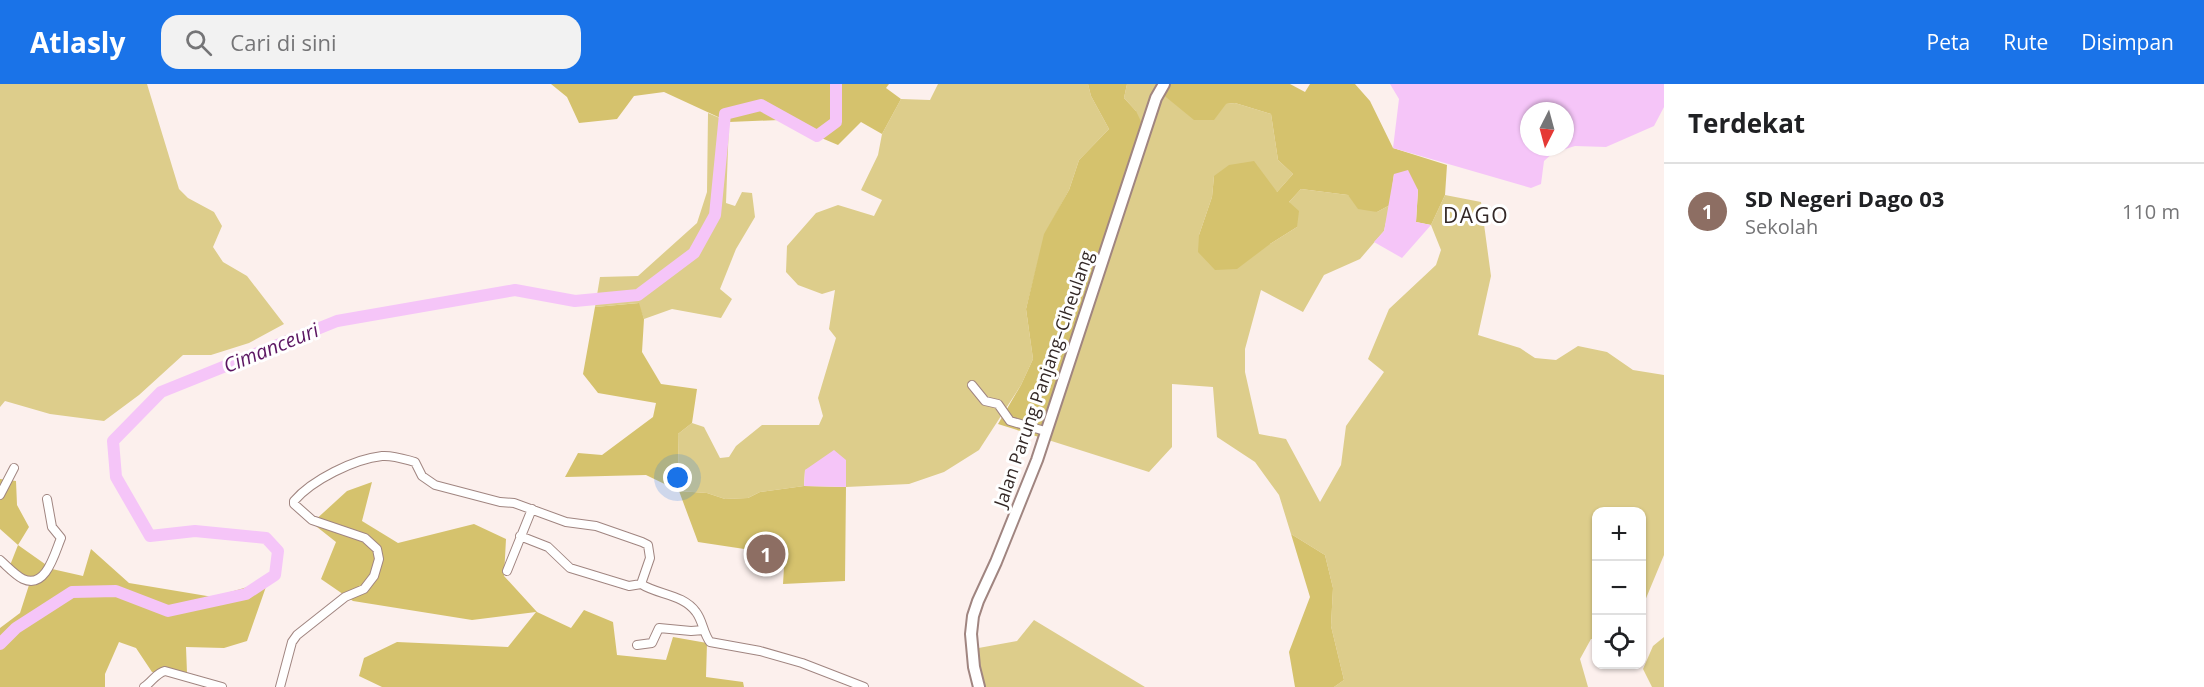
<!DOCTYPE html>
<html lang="id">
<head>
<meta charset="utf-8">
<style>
  body { margin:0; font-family:"Open Sans",sans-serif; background:#f2f2f2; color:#202124 }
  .controls { position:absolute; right:18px; bottom:18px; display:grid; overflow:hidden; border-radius:12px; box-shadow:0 2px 4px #0004 }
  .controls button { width:54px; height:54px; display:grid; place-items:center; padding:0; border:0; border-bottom:2px solid #e0e0e0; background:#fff; color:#202124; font:30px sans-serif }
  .compass { position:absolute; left:1520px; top:18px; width:54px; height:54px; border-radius:50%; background:#fff; box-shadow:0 2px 4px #0004; rotate:186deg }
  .you { position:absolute; left:678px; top:394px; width:21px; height:21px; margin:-15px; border:4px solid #fff; border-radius:50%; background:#1a73e8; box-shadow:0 0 0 9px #1a73e833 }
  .badge { display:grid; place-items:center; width:39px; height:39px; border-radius:50%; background:#1a73e8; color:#fff; font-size:20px; font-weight:700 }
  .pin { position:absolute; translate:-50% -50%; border:3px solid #fff; box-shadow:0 2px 6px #0006 }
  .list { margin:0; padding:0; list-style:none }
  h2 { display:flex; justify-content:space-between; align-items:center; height:78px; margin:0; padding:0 24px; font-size:26px }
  h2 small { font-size:20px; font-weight:400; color:#757577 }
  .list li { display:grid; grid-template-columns:39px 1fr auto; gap:18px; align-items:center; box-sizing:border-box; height:96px; padding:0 24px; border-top:2px solid #e0e0e0 }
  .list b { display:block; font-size:22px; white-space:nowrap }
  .list p { margin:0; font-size:20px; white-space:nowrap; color:#757577 }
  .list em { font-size:20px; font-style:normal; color:#757577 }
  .icon { flex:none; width:33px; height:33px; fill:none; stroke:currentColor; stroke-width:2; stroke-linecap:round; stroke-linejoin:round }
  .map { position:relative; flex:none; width:1664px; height:603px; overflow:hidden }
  header { display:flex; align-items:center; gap:36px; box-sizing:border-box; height:84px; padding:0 30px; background:#1a73e8; color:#fff }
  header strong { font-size:28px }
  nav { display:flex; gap:33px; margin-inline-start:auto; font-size:21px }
  .search { width:420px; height:54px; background:#f2f2f2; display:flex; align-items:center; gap:15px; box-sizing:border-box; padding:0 21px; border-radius:18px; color:#757577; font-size:22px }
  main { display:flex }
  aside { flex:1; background:#fff }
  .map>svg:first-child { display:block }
  .green { fill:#ddcd8b }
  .forest { fill:#d5c26d }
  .water { fill:#f5c5f8; fill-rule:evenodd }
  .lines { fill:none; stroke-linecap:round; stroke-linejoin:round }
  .river { stroke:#f5c5f8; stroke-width:12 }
  .street-casing { stroke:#a08580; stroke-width:10 }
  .secondary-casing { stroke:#a08580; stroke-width:14 }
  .street { stroke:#fff; stroke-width:8 }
  .secondary { stroke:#fff; stroke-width:10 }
  .labels { text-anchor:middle; stroke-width:6; stroke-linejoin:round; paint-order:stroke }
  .street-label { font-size:18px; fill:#332826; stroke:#fff }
  .water-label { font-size:20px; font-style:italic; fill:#5b1662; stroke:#fff }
  .quarter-label { font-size:21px; letter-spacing:1.5px; fill:#332826; stroke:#fff }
</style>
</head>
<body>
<header>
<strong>Atlasly</strong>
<div class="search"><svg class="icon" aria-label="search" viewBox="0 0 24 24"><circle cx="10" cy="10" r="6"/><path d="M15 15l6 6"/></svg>Cari di sini</div>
<nav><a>Peta</a><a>Rute</a><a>Disimpan</a></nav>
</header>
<main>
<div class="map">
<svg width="1664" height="603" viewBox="0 0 1664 603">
  <rect width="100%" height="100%" fill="#fcf0ed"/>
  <path class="green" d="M0,0H147L179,105L188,114L214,128L222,142L213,163L223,178L247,192L284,240L249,259L211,271H183L139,311L104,337L50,330L5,317L0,323Z
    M938,0H1088L1091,12L1109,45L1079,76L1069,106L1045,150L1026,225L1033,275L1021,301L979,366L944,388L909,400L846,403V376L805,386L804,402L760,408L748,414L725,415L707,409L679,407L678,350L692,339L704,343L720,374L729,373L736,362L762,341H819L823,332L818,314L836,254L829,245L835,206L822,210L798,201L786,188L787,162L816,129L838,121L874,132L882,116L861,106L878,71L882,50L901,15L930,16Z
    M1127,0H1167L1226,20L1235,19L1271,30L1278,76L1293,90L1277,108L1214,92L1212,113L1199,151L1270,160L1297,143L1289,118L1301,105L1348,111L1377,128L1390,121L1384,147L1360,175L1324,191L1303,228L1261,206L1245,265V288L1259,350L1286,355L1320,418L1341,381L1346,342L1384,288L1368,275L1389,225L1436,181L1441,166L1431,141L1445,111L1481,118L1491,192L1478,251L1520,264L1535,274L1556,276L1578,262L1607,268L1633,286L1664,291V471L1642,524V428H1596V555H1591L1580,575L1588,603H1334L1344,596L1331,542L1333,504L1325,471L1291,450L1279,411L1255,378L1217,353L1213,303L1172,300V363L1149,388L1042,354L1136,27L1124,14Z
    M708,29L729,38L726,119L735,122L742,108L752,109L755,133L736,165L720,205L732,215L721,234L672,225L644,235L638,219L595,223L600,193L638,192L697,139L707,108Z
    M1034,536L1145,603H980L973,565L1017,557Z
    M1664,553V603H1652L1643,585L1653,562Z"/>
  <path class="forest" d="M551,0H889L886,4L901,15L882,50L861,38L838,61L779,36L729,38L664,8L634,12L617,35L579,39L567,13Z
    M1088,0H1127L1124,14L1136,27L1146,48L1042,354L998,340L1021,301L1033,275L1026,225L1044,150L1069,106L1079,76L1109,45L1091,12Z
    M1167,0H1290L1305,8L1310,0H1355L1370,17L1393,64L1447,81L1445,111L1431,141L1416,138L1418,106L1394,90L1390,121L1377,128L1358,125L1348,111L1301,105L1289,118L1299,127L1297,143L1270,160L1237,185L1215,186L1198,168L1199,151L1212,113L1214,92L1229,81L1254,77L1277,108L1293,90L1278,76L1271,30L1235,19L1226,20L1214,36H1194L1161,9Z
    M639,219L644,235L642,268L661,300L697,305L692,339L678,350L679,407L707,409L725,415L748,414L760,408L804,402L846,403L845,497L783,500L785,466H751L698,458L679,407L646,391L565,393L578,369L602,371L653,333L656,319L598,309L583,290L595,223Z
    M0,395L16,397L17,421L29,443L18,461L52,485L83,492L91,465L129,499L213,513L268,497L247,557L224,564L186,563L187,589L152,588L136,564L119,558L105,590V603H0V544L20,529L29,501L7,489L18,461L0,445Z
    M372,398L362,437L398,459L474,440L506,455L504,492L537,528L571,544L584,526L613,538L617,571L666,576L673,553L707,559L706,593L743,598L744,603H382L359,592L364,574L397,558L508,563L536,528L472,536L353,517L321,495L336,458L312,439L347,407Z
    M1291,450L1325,471L1333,504L1331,542L1344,596L1334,603H1295L1289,568L1310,513Z"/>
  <path class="water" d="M1390,0H1664V23L1654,42L1606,63L1575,62L1553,69L1544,77L1541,100L1531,104L1393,64L1399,15ZM1529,27H1565V63H1529Z
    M1408,86L1418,106L1416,138L1431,141L1402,174L1374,158L1384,147L1394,90Z
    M834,366L846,376V403L804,402L805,386Z"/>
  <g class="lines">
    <path class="river" d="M0,560L16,544L72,508L116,507L168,527L246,510L275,491L278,467L266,454L195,447L150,452L116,393L113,357L161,308L337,237L515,206L575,217L638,211L694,169L715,131L725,30L761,21L817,52L836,38V0"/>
    <defs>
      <path id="street" d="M972,301L985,317L998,320L1010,337L1045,347
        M0,411L14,384
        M520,452L548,463L570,484L629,502L641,500
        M0,476C7,482 15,491 23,495C46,506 55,468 61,454L52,443L47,415
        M507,487L532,425
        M637,561L652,559L659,544L691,547L704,546
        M144,603C152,598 156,589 165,587L222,603
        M280,603L292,558L297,551L345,513L364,505L374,492L379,475L377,465L365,454L312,436L294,420V417C312,396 354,375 382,372C393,371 404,375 415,378L422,392L435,401L500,418L514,419L566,438L596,442L642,458L648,461L650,474L641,500C658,511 683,510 696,528C703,537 703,549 710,558L760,567L802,579L864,603"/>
      <path id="secondary" d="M979,603L974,583L971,550L973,532L978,517L996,478L1037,376L1156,14L1164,0"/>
    </defs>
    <use href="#street" class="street-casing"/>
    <use href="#secondary" class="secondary-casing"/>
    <use href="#street" class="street"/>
    <use href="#secondary" class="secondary"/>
  </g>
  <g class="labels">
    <g class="street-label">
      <text transform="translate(1044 295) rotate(-71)" y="6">Jalan Parung Panjang–Ciheulang</text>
    </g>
    <g class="water-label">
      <text transform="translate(271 264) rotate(-22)" y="7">Cimanceuri</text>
    </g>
    <g class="quarter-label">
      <text x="1476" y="139">DAGO</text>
    </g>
  </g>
</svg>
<div class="controls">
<button>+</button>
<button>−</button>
<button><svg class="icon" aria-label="locate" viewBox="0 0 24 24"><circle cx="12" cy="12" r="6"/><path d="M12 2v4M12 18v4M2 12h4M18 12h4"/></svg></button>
</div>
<svg class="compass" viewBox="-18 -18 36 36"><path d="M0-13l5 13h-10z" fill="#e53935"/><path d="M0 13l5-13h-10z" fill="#757577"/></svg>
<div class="you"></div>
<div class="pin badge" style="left:766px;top:470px;background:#8d6e63">1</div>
</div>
<aside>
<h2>Terdekat<small></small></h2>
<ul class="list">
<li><span class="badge" style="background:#8d6e63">1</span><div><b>SD Negeri Dago 03</b><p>Sekolah</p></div><em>110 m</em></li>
</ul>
</aside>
</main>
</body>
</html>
